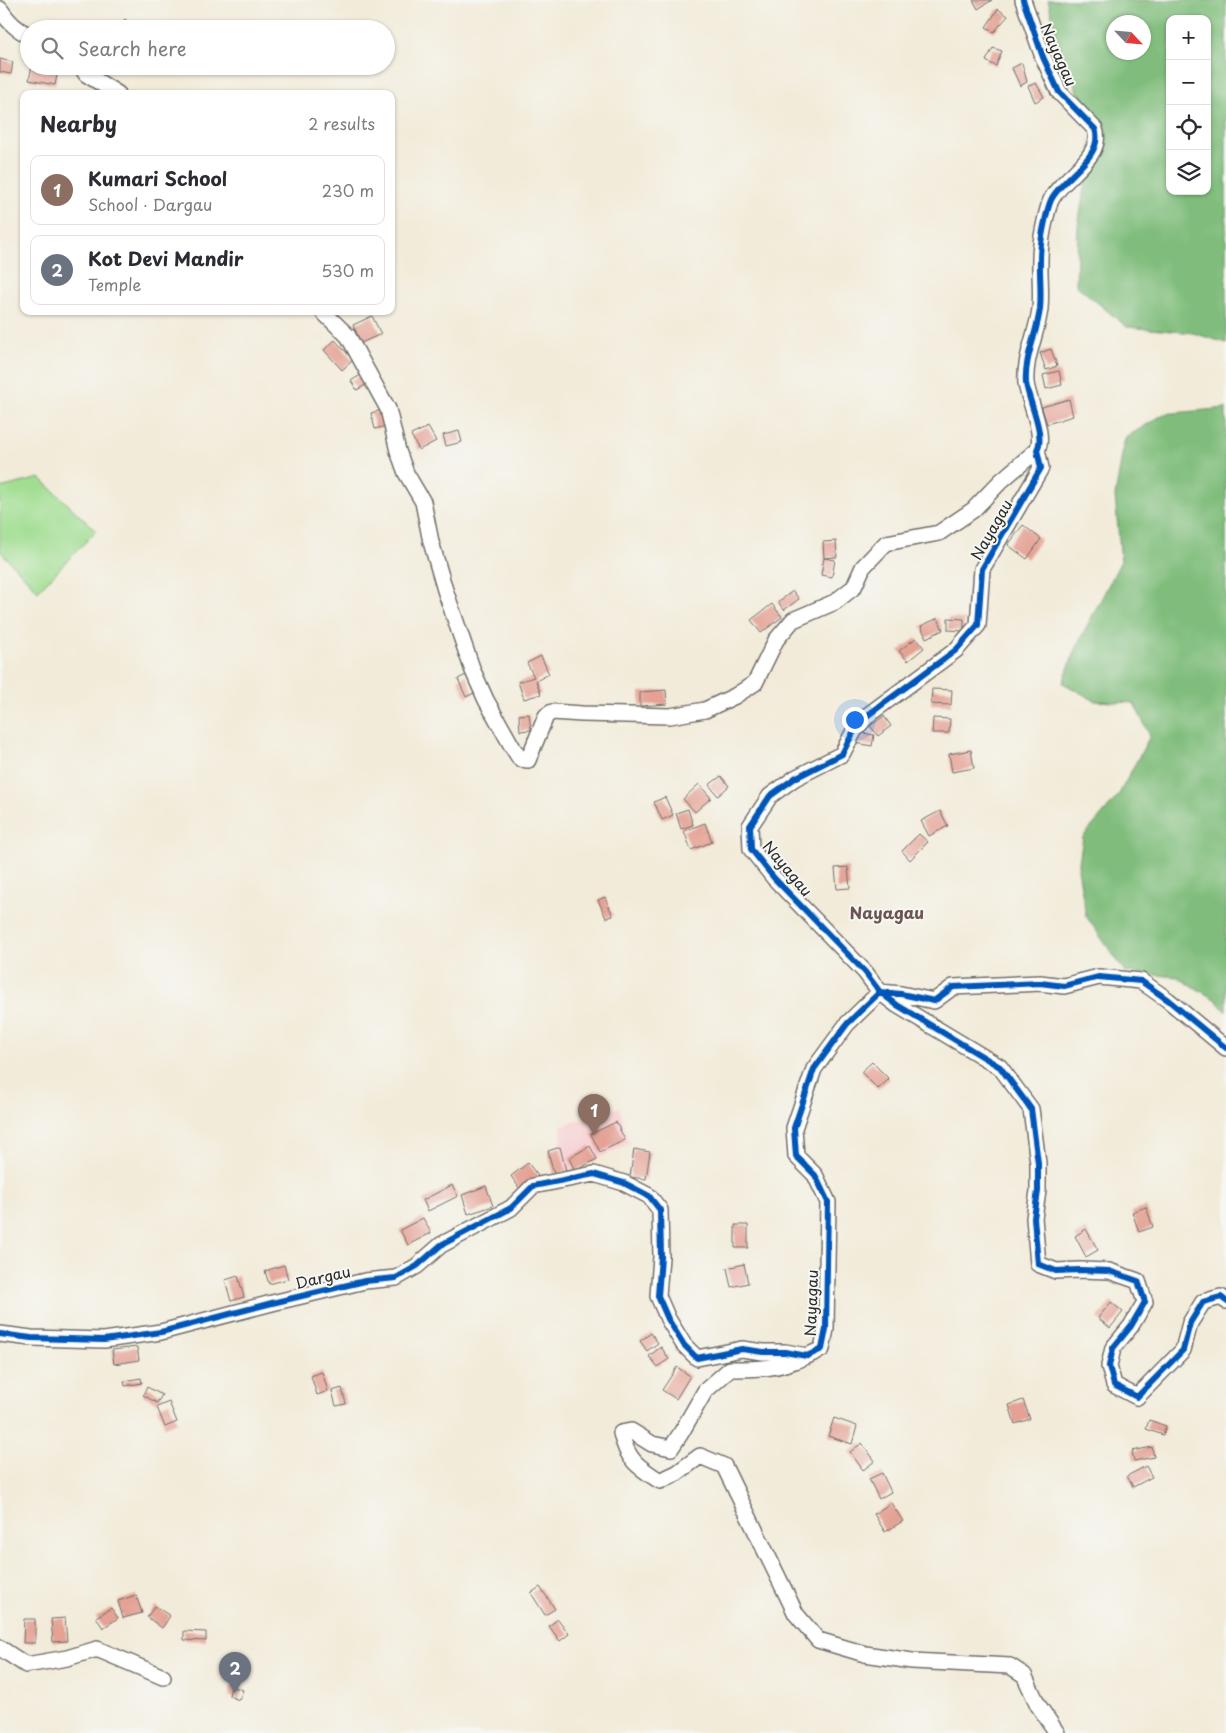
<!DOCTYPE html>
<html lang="en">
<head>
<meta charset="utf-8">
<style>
  body { margin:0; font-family:"Playpen Sans",sans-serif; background:#f7f7f7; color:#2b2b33 }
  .controls { position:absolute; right:15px; top:15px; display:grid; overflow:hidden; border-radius:10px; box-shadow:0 1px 4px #0004 }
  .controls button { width:45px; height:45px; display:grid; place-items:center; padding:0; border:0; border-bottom:1px solid #e1e1e2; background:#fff; color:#2b2b33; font:25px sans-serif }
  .compass { position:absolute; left:1106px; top:15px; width:45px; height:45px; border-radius:50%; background:#fff; box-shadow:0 1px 4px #0004; rotate:116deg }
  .you { position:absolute; left:854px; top:719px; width:18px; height:18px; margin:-12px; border:4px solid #fff; border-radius:50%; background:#1a73e8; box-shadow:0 0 0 8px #1a73e833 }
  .badge { display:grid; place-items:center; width:32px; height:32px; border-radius:50%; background:#d1495b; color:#fff; font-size:16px; font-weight:700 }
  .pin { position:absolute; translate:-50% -41px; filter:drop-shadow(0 1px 2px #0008) }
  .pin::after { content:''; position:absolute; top:26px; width:18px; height:15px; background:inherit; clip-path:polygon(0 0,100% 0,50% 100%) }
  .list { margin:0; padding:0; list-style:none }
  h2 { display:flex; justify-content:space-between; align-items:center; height:65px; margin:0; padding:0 20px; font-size:21px }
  h2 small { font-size:16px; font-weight:400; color:#7c7c81 }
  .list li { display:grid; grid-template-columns:32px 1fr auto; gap:15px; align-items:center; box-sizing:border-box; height:70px; margin:0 10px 10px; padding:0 10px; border:1px solid #e1e1e2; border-radius:10px }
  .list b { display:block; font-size:19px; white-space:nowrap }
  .list p { margin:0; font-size:16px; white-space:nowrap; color:#7c7c81 }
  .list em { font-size:16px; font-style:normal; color:#7c7c81 }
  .icon { flex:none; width:28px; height:28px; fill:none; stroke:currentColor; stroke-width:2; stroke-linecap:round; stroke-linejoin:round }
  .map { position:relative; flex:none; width:1226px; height:1733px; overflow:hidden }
  .search { position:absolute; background:#fff; box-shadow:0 1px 4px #0004; left:20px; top:20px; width:375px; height:55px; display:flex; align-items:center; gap:12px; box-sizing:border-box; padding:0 18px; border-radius:28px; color:#7c7c81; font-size:19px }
  .panel { position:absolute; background:#fff; box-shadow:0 1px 4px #0004; left:20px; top:90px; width:375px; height:225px; border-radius:10px }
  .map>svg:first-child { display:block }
  .built { fill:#f7cfd2 }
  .green { fill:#a1de92; stroke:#66845e }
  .forest { fill:#80bd7c; stroke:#567454; fill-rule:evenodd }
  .building { fill:#e4a194 }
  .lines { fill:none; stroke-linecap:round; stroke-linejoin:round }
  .minor-casing { stroke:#716e68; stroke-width:18 }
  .minor { stroke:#fff; stroke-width:15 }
  .cycleway-casing { stroke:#f6f6f2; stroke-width:9 }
  .cycleway { stroke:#0057b8; stroke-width:6 }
  .labels { text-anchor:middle; stroke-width:4; stroke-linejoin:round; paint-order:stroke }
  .street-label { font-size:15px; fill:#2b2b2b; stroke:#f6f6f2 }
  .neighbourhood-label { font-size:16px; font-weight:bold; fill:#6c5450; stroke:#f6f6f2 }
</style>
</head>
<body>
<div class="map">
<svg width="1226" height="1733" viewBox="0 0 1226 1733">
  <rect width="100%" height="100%" fill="#f6f6f2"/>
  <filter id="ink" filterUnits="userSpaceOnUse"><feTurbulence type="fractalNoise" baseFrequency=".02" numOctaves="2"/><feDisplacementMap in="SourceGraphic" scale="10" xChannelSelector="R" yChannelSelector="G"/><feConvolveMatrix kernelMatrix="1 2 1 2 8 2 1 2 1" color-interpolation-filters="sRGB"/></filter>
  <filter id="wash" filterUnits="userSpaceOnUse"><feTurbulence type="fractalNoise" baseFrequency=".0096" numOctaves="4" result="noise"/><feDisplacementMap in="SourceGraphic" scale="20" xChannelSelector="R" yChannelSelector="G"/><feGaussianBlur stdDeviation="1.12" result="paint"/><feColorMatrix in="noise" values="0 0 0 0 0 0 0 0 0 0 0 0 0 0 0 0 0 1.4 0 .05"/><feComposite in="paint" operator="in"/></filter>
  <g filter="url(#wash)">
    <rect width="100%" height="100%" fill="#f2ebd9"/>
    <path class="built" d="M619,1107L629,1144L562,1174L561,1126Z"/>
    <path class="green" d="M40,478L96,531L38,591L0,551V488Z"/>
    <path class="forest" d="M1048,0H1226V343L1193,333L1127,327L1076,285L1078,226L1093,133L1059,44ZM1170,19H1207V191H1170ZM1114,22H1144V52H1114Z
      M1226,408V1012L1216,1000L1177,977L1125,972L1086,916L1078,869L1083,837L1118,796L1150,736L1134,703L1095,701L1063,683L1075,649L1121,561L1115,496L1125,438L1164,414Z"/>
    <g id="blocks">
      <path class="building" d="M973,0H992L978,9Z
        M998,9L1008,16L994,32L986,27Z
        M125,19L135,29H115Z
        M993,48L1002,51L996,66L986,61Z
        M0,59L13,62L11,74L0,72Z
        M1022,63L1027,82L1020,86L1012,68Z
        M32,66H59L55,85L29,80Z
        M1036,83L1044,97L1035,102L1028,86Z
        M372,316L381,334L361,343L353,325Z
        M335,340L353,360L342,370L324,350Z
        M1051,349L1057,366L1046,370L1040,353Z
        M1059,371L1062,385L1046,389L1043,375Z
        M362,374L367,384L357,390L351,381Z
        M1069,399L1073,416L1047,424L1042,407Z
        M382,410L386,426L375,429L371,413Z
        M428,427L436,441L419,450L411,435Z
        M459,431L462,442L446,446L443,435Z
        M1023,525L1041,539L1027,559L1008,545Z
        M836,541L837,557L824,558L835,560L832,577L821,575L824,558L823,542Z
        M793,591L799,599L784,610L778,602Z
        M772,604L782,617L761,633L751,620Z
        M938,618L943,630L926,638L921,626Z
        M948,618L964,619V631L948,630Z
        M916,638L924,648L908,661L899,651Z
        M541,656L549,674L536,681L541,694L524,699L518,682L534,677L527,663Z
        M466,675L474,693L466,697L458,679Z
        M932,689L952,690L951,705L931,704Z
        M666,690L667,704L640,706V692Z
        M529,714L531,730L520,731L519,715Z
        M884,716L891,726L878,736L870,726Z
        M933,718L950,719L949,733H932Z
        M858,732L874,735L872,746L856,743Z
        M971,750L974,768L952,772L949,754Z
        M721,776L729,786L718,796L709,785Z
        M699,784L711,798L695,812L683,799Z
        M665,797L673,815L662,820L654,802Z
        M688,809L693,825L681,829L676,813Z
        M940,811L948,826L929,836L921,821Z
        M705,823L712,842L691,850L684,831Z
        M919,834L928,842L910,860L902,851Z
        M848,867L850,888L837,889L835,868Z
        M605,897L613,916L606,918L598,900Z
        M872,1062L889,1079L878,1089L861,1072Z
        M616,1122L625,1140L600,1152L591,1134Z
        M590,1146L597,1159L575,1171L569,1158Z
        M560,1147L566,1171L554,1174L548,1151Z
        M634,1149L650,1152L646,1179L630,1177Z
        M528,1163L538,1176L520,1189L511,1176Z
        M452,1185L458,1196L428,1211L423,1200Z
        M486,1186L493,1206L468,1214L462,1195Z
        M1146,1207L1153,1227L1139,1232L1132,1212Z
        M423,1218L431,1233L408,1245L400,1230Z
        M735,1225H748V1248H735Z
        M1086,1229L1098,1250L1086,1257L1075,1236Z
        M744,1264L748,1283L731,1287L727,1268Z
        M284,1265L288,1279L269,1284L265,1271Z
        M238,1276L244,1297L231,1301L225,1280Z
        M1111,1302L1123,1312L1110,1328L1098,1318Z
        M651,1333L658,1343L647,1351L640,1341Z
        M137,1347L139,1360L114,1364L112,1350Z
        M661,1347L669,1359L657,1367L649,1356Z
        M677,1367L690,1376L676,1399L662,1390Z
        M322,1372L328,1391L317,1395L311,1376Z
        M141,1378L142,1383L125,1386L124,1381Z
        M147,1387L162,1395L157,1403L143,1395Z
        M342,1388L346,1404L336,1406L332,1391Z
        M1023,1400L1030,1419L1015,1424L1009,1405Z
        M169,1402L177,1422L165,1427L157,1407Z
        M834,1418L857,1426L852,1444L828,1436Z
        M1149,1420L1166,1426L1163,1435L1146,1429Z
        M862,1443L875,1461L863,1470L850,1452Z
        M1152,1447L1154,1457L1134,1461L1132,1451Z
        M1146,1466L1152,1477L1133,1487L1127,1476Z
        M882,1473L891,1492L879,1499L869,1479Z
        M891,1503L903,1521L885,1532L874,1514Z
        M540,1587L555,1609L545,1615L531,1593Z
        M136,1595L142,1613L123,1618L118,1601Z
        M155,1606L170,1616L162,1628L147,1617Z
        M111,1608L118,1618L103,1628L96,1617Z
        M65,1618L67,1641L53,1642L51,1619Z
        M24,1619H35V1643H23Z
        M558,1619L569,1634L560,1641L549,1626Z
        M184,1631L206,1632V1641L184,1640Z
        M231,1686L243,1690L239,1700L229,1696Z"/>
    </g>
  </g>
  <g filter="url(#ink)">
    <use href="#blocks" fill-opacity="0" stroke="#716e68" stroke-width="1"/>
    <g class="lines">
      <defs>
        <path id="minor" d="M1023,0L1043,57L1059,92L1095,129C1105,157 1061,178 1051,200C1047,209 1042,234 1041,244C1038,266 1042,288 1040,309C1037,334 1024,358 1026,383C1028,400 1046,435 1037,450L1041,468L982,569L978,625L956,650L868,715L854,731L842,754L795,778L770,796L750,826L751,849L774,878L865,972L880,992L897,1005L1000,1067L1031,1109L1038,1163V1191L1034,1218L1038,1264L1056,1271L1080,1270L1109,1271L1138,1281L1145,1302L1131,1326L1113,1348L1109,1366L1114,1385L1137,1397L1183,1350L1190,1323L1203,1302L1221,1297L1226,1301
          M0,9C7,20 16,30 29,35
          M81,66L86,74L118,94
          M322,311L348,336L388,409L398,451L406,473L423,502L431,542L445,590L473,671L486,700L513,748L520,759L528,760L546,716L552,712L582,714L670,716L705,710L735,696L755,683L776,640L793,620L835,602L854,587L863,567L886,543L939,533L973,510L1001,481L1037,450
          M0,1334L31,1338L104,1340L161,1332L272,1303L365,1281L396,1278L417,1266L441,1245L511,1208L533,1186L594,1174L624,1183L649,1196L660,1210L661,1257L658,1296L668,1319L684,1345L697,1358L742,1349L763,1352H785L807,1356L822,1349L826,1329L828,1202L815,1175L796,1156L794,1128L814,1069L847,1024L880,992L901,994L934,1001L953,987L1040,983L1064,986L1099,977L1141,981L1168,1000L1226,1048
          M807,1356C778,1369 761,1369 730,1369L705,1391L681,1433L671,1448L652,1444L631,1431L621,1433C627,1460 638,1467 660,1481L677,1473L700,1456L724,1466L796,1614L818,1640L865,1654L912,1661L1010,1666L1024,1675L1038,1705L1057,1733
          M0,1648L26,1665L67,1658L97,1649L163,1677"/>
      </defs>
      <use href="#minor" class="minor-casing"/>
      <use href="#minor" class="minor"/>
      <defs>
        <path id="cycleway" d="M1023,0L1043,57L1059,92L1095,129C1105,157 1061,178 1051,200C1047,209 1042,234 1041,244C1038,266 1042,288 1040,309C1037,334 1024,358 1026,383C1028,400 1046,435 1037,450L1041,468L982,569L978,625L956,650L868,715L854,731L842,754L795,778L770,796L750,826L751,849L774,878L865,972L880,992L897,1005L1000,1067L1031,1109L1038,1163V1191L1034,1218L1038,1264L1056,1271L1080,1270L1109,1271L1138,1281L1145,1302L1131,1326L1113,1348L1109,1366L1114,1385L1137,1397L1183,1350L1190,1323L1203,1302L1221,1297L1226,1301
          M0,1334L31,1338L104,1340L161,1332L272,1303L365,1281L396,1278L417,1266L441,1245L511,1208L533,1186L594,1174L624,1183L649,1196L660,1210L661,1257L658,1296L668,1319L684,1345L697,1358L742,1349L763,1352H785L807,1356L822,1349L826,1329L828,1202L815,1175L796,1156L794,1128L814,1069L847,1024L880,992L901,994L934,1001L953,987L1040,983L1064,986L1099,977L1141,981L1168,1000L1226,1048"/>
      </defs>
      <use href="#cycleway" class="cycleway-casing"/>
      <use href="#cycleway" class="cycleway"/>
    </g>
  </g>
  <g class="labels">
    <g class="street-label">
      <text transform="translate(1058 55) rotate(66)" y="5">Nayagau</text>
      <text transform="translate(992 530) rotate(-60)" y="5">Nayagau</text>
      <text transform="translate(787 869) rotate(50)" y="5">Nayagau</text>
      <text transform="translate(323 1278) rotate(-13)" y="5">Dargau</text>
      <text transform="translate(812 1303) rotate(-88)" y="5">Nayagau</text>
    </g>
    <g class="neighbourhood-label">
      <text x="887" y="919">Nayagau</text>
    </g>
  </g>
</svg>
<div class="controls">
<button>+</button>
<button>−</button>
<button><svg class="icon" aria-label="locate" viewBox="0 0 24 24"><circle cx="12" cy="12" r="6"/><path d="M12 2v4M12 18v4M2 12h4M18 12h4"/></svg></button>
<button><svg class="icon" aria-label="layers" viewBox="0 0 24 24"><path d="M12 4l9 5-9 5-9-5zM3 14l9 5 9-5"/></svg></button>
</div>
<svg class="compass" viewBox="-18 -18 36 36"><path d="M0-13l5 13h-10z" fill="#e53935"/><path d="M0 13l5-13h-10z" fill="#7c7c81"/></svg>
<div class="you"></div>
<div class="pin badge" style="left:594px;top:1135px;background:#8d6e63">1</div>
<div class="pin badge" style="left:235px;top:1693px;background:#6b7280">2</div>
<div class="search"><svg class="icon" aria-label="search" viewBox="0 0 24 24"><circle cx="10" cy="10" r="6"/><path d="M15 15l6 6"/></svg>Search here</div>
<section class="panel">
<h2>Nearby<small>2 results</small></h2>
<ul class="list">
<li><span class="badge" style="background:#8d6e63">1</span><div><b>Kumari School</b><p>School · Dargau</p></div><em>230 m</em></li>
<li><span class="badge" style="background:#6b7280">2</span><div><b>Kot Devi Mandir</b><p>Temple</p></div><em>530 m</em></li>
</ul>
</section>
</div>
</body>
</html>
